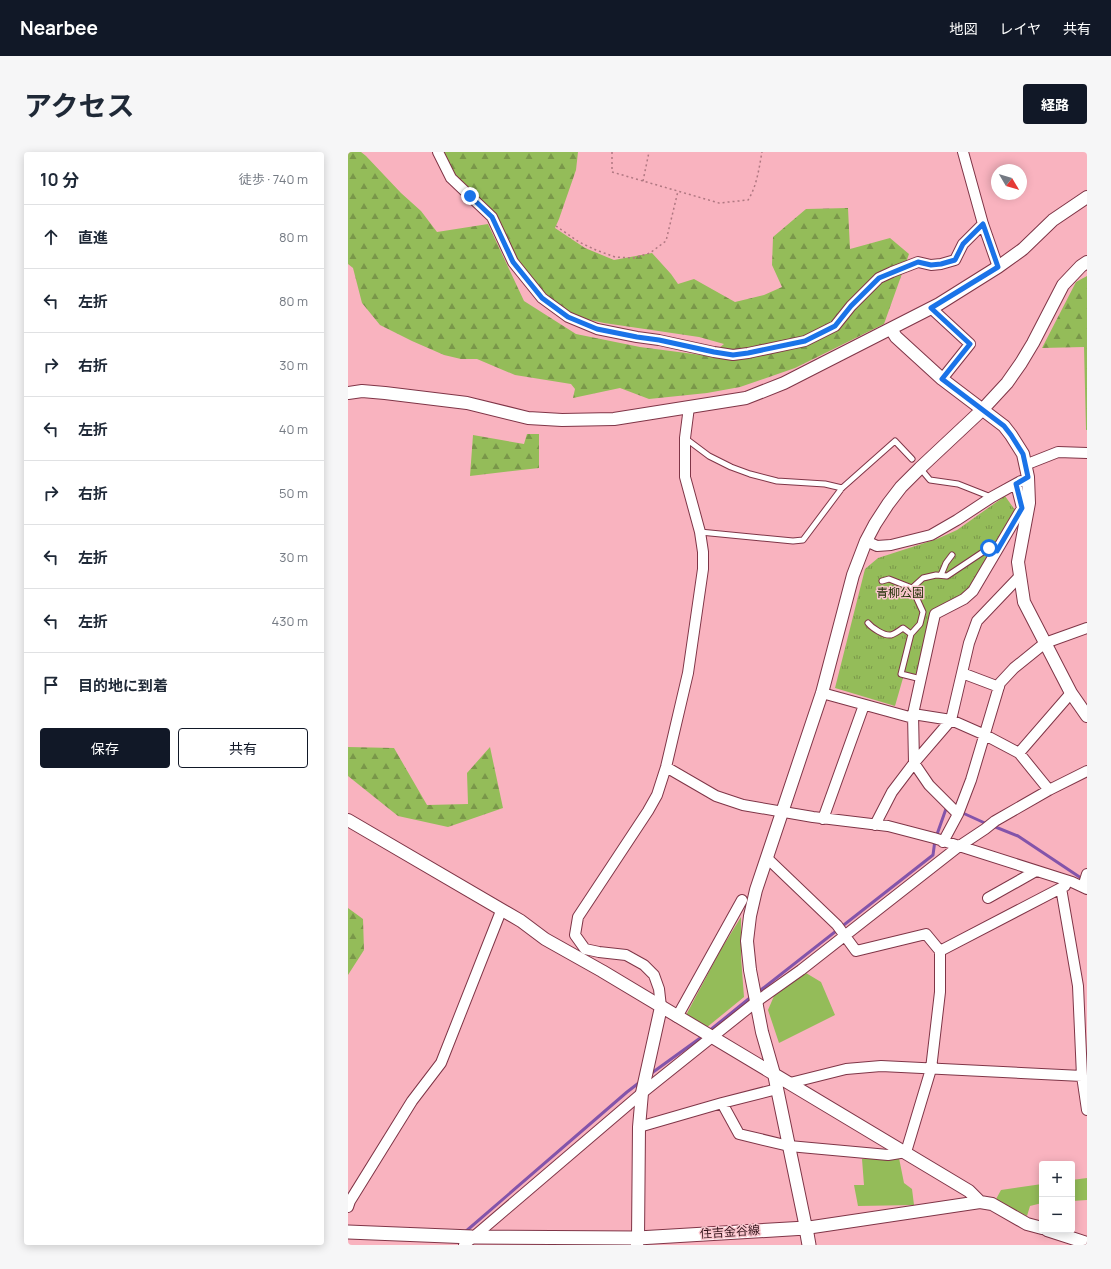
<!DOCTYPE html>
<html lang="ja">
<head>
<meta charset="utf-8">
<style>
  body { margin:0; font-family:Manrope,"Noto Sans JP",sans-serif; background:#f6f6f7; color:#1f2937 }
  .controls { position:absolute; right:12px; bottom:12px; display:grid; overflow:hidden; border-radius:4px; box-shadow:0 2px 10px #0003 }
  .controls button { width:36px; height:36px; display:grid; place-items:center; padding:0; border:0; border-bottom:1px solid #e0e1e3; background:#fff; color:#1f2937; font:20px sans-serif }
  .compass { position:absolute; left:643px; top:12px; width:36px; height:36px; border-radius:50%; background:#fff; box-shadow:0 2px 10px #0003; rotate:128deg }
  .stop { position:absolute; width:12px; height:12px; margin:-9px; border:3px solid #1a73e8; border-radius:50%; background:#fff }
  .stop.end { background:#1a73e8; border-color:#fff; box-shadow:0 1px 4px #0008 }
  .list { margin:0; padding:0; list-style:none }
  h2 { display:flex; justify-content:space-between; align-items:center; height:52px; margin:0; padding:0 16px; font-size:17px }
  h2 small { font-size:13px; font-weight:400; color:#747a83 }
  .list li { display:grid; grid-template-columns:26px 1fr auto; gap:12px; align-items:center; box-sizing:border-box; height:64px; padding:0 16px; border-top:1px solid #e0e1e3 }
  .list b { display:block; font-size:15px; white-space:nowrap }
  .list em { font-size:13px; font-style:normal; color:#747a83 }
  .actions { display:flex; gap:8px; padding:12px 16px }
  .actions a { flex:1; padding:9px 0; border:1px solid #111827; border-radius:4px; text-align:center; font-size:14px; color:#111827 }
  .actions .main { background:#111827; color:#fff }
  .icon { flex:none; width:22px; height:22px; fill:none; stroke:currentColor; stroke-width:2; stroke-linecap:round; stroke-linejoin:round }
  .map { position:relative; flex:none; width:739px; height:1093px; overflow:hidden; border-radius:4px }
  header { display:flex; align-items:center; gap:24px; box-sizing:border-box; height:56px; padding:0 20px; background:#111827; color:#fff }
  header strong { font-size:19px }
  nav { display:flex; gap:22px; margin-inline-start:auto; font-size:14px }
  .intro { display:flex; align-items:center; justify-content:space-between; box-sizing:border-box; height:96px; padding:0 24px }
  h1 { margin:0; font-size:28px }
  .button { padding:10px 18px; border-radius:4px; background:#111827; color:#fff; font-size:14px; font-weight:700 }
  main { display:flex; gap:24px; padding:0 24px }
  aside { flex:1; background:#fff; border-radius:4px; box-shadow:0 2px 10px #0003 }
  .map>svg:first-child { display:block }
  .grass { fill:#94bc59 }
  .forest { fill:url(#forest-firs) }
  .park { fill:url(#park-tufts) }
  .lines { fill:none; stroke-linecap:round; stroke-linejoin:round }
  .stream { stroke:#8354aa; stroke-width:3 }
  .service-casing { stroke:#7f3547; stroke-width:7 }
  .minor-casing { stroke:#7f3547; stroke-width:12 }
  .tertiary-casing { stroke:#7f3547; stroke-width:14 }
  .secondary-casing { stroke:#7f3547; stroke-width:15 }
  .path { stroke:#af7781; stroke-width:1.5; stroke-dasharray:2 3; stroke-linecap:butt }
  .service { stroke:#fff; stroke-width:5 }
  .minor { stroke:#fff; stroke-width:10 }
  .tertiary { stroke:#fff; stroke-width:12 }
  .secondary { stroke:#fff; stroke-width:13 }
  .route { stroke:#1a73e8; stroke-width:5 }
  .labels { text-anchor:middle; stroke-width:3; stroke-linejoin:round; paint-order:stroke }
  .park-label { font-size:12px; fill:#223106; stroke:#fbc6ce }
  .street-label { font-size:12px; fill:#301118; stroke:#fbc6ce }
</style>
</head>
<body>
<header>
<strong>Nearbee</strong>
<nav><a>地図</a><a>レイヤ</a><a>共有</a></nav>
</header>
<div class="intro"><h1>アクセス</h1><a class="button">経路</a></div>
<main>
<aside>
<h2>10 分<small>徒歩 · 740 m</small></h2>
<ul class="list">
<li><svg class="icon" aria-label="ahead" viewBox="0 0 24 24"><path d="M12 20V5M6 11l6-6 6 6"/></svg><div><b>直進</b></div><em>80 m</em></li>
<li><svg class="icon" aria-label="left" viewBox="0 0 24 24"><path d="M17 20v-9H6M10 6l-5 5 5 5"/></svg><div><b>左折</b></div><em>80 m</em></li>
<li><svg class="icon" aria-label="right" viewBox="0 0 24 24"><path d="M7 20v-9h11M14 6l5 5-5 5"/></svg><div><b>右折</b></div><em>30 m</em></li>
<li><svg class="icon" aria-label="left" viewBox="0 0 24 24"><path d="M17 20v-9H6M10 6l-5 5 5 5"/></svg><div><b>左折</b></div><em>40 m</em></li>
<li><svg class="icon" aria-label="right" viewBox="0 0 24 24"><path d="M7 20v-9h11M14 6l5 5-5 5"/></svg><div><b>右折</b></div><em>50 m</em></li>
<li><svg class="icon" aria-label="left" viewBox="0 0 24 24"><path d="M17 20v-9H6M10 6l-5 5 5 5"/></svg><div><b>左折</b></div><em>30 m</em></li>
<li><svg class="icon" aria-label="left" viewBox="0 0 24 24"><path d="M17 20v-9H6M10 6l-5 5 5 5"/></svg><div><b>左折</b></div><em>430 m</em></li>
<li><svg class="icon" aria-label="arrive" viewBox="0 0 24 24"><path d="M6 21V4h12l-3 4 3 4H6"/></svg><div><b>目的地に到着</b></div></li>
</ul>
<div class="actions"><a class="main">保存</a><a>共有</a></div>
</aside>
<div class="map">
<svg width="739" height="1093" viewBox="0 0 739 1093">
  <defs>
    <pattern id="forest-firs" width="22" height="20" patternUnits="userSpaceOnUse"><rect width="22" height="20" fill="#94bc59"/><path d="M5 1l3.5 6h-7zM16 11l3.5 6h-7z" fill="#799749"/></pattern>
    <pattern id="park-tufts" width="24" height="20" patternUnits="userSpaceOnUse"><rect width="24" height="20" fill="#94bc59"/><path d="M3 7l-1-3M5 7V3M7 7l1-3M15 17l-1-3M17 17v-4M19 17l1-3" fill="none" stroke="#799749"/></pattern>
  </defs>
  <rect width="100%" height="100%" fill="#f9b3bf"/>
  <path class="grass" d="M393,765V805L396,845L358,876L337,865L372,799Z
    M458,821L473,830L487,863L431,891L420,858L426,844Z
    M551,1006L556,1031L564,1037L566,1053L510,1054L506,1033H516L514,1007Z
    M739,1026V1048L724,1049V1028Z
    M694,1032V1051L682,1054L679,1064L647,1049L653,1038Z"/>
  <path class="forest" d="M0,0H13L18,4L53,41L73,59L89,80L140,72L176,149L228,182L292,195L361,204L376,192L351,185L256,171L220,163L165,110L144,65L103,26L90,0H230L228,18L211,67L207,76L237,96L266,108L304,101L323,122L330,132L346,127L387,150L416,143L434,135L424,113L425,85L458,57L500,56L502,97L542,86L561,102L536,172L447,216L392,235L359,241L301,247L272,236L225,246L227,237L223,232L167,223L129,207H113L96,203L64,189L32,173L14,151L5,116L0,112Z
    M739,124V278H738L736,195L694,196L728,130Z
    M179,282H191V316L122,324L125,283L176,292Z
    M0,595L46,596L79,653L120,652L119,621L142,595L155,656L100,675L50,664L0,624Z
    M0,756L15,767L16,798L0,823Z"/>
  <path class="park" d="M657,344L667,358L623,438L588,457L569,528L555,526L547,554L487,536L517,417L530,406L589,387L609,378Z"/>
  <g class="lines">
    <path class="stream" d="M617,662L639,672
      M645,674L670,684L736,728
      M409,841L585,703L587,688L599,654
      M361,879L403,845
      M301,923L355,884
      M117,1080L279,940L292,930"/>
    <defs>
      <path id="service" d="M337,286L361,304L383,315L402,322L429,329L477,332L494,336
        M572,316L582,328L610,332L643,345
        M352,380L445,389L455,388L494,336L547,289L564,307
        M593,423L598,411L604,403
        M534,429L541,427L564,436
        M520,471C524,476 536,484 543,483C547,482 552,478 555,476L563,482
        M573,527L553,522L563,482L572,472L575,460L564,436L575,426L588,423L599,424L641,396L649,399"/>
      <path id="minor" d="M90,0L103,26L144,65L165,110L194,146L220,165L249,177L289,185L311,188L366,200L385,203L400,201L457,189L487,174L503,154L531,126L544,120L570,110L583,113L593,112L607,108L615,92L635,72
        M615,0L635,72L650,115
        M583,156L622,192L594,227
        M677,313L710,300L739,301
        M518,389L529,394L543,393L583,383L609,368L644,345L673,329
        M614,521L651,535
        M474,541L565,566
        M565,562L587,462L616,447L625,439L674,356L668,332
        M318,615L368,644L395,653L465,665L540,674L586,686L724,730L739,737
        M701,638L671,601L723,541
        M610,662L581,633L566,611L565,562L603,568L637,583L671,601
        M475,667L516,553
        M527,673L544,640L566,611L603,568L621,491L629,469L672,424
        M595,690L610,662L623,628L652,531L666,516L697,491L739,476
        M419,706L489,773L508,799L578,782L592,799L713,736
        M717,734L713,736L730,834L734,924L739,958
        M735,735L739,722
        M640,746L688,719
        M313,855L311,837L306,823L296,813L278,803L251,800L237,797L227,783L230,765L300,659L309,643L318,615L340,521L355,417V400L352,380L337,325V286L341,255
        M329,865L394,748
        M442,931L498,917L533,914L734,924
        M374,951L429,937
        M291,975L374,951L391,982L441,994L540,1003L558,1000L583,917L592,840V799
        M0,1055L2,1049L64,949L93,911L153,759
        M116,1093L294,941L364,885L408,850L453,818L610,695L637,677L647,669L701,638L739,619"/>
      <path id="tertiary" d="M543,177L548,185L594,227L656,274L663,283L675,302L680,325L681,351L670,410L676,450L723,541L739,564
        M0,241L14,239L37,241L119,251L180,266L214,268L266,267L398,246L436,231L591,152L650,115L675,97L705,68L739,45
        M0,668L173,769L197,787L254,819L621,1039L632,1050L644,1052L679,1072L694,1076
        M632,1050L458,1076L426,922L414,880L402,818L399,789L402,764L408,738L474,541L505,423L518,389L527,372L540,352L553,335L572,316L635,257L659,231L673,211L685,191L715,133L733,114L739,110
        M699,1078L739,1091
        M289,1093L290,1086L291,975L294,941L313,855"/>
      <path id="secondary" d="M0,1080L124,1085L290,1086L458,1076L461,1093"/>
    </defs>
    <use href="#service" class="service-casing"/>
    <use href="#minor" class="minor-casing"/>
    <use href="#tertiary" class="tertiary-casing"/>
    <use href="#secondary" class="secondary-casing"/>
    <path class="path" d="M264,0V20L371,51L400,48C409,34 411,16 414,0
      M295,29L301,0
      M208,74L231,90L248,98L267,105L286,106L302,101L318,89L330,39"/>
    <use href="#service" class="service"/>
    <use href="#minor" class="minor"/>
    <use href="#tertiary" class="tertiary"/>
    <use href="#secondary" class="secondary"/>
  </g>
  <g class="lines">
    <path class="route" d="M122,44L144,65L165,110L194,146L220,165L249,177L289,185L311,188L366,200L385,203L400,201L457,189L487,174L503,154L531,126L570,110L583,113L593,112L607,108L615,92L635,72L650,115L583,156L622,192L594,227L656,274L663,283L675,302L680,325L668,332L674,356L649,399L641,396"/>
  </g>
  <g class="labels">
    <g class="park-label">
      <text x="552" y="445">青柳公園</text>
    </g>
    <g class="street-label">
      <text transform="translate(382 1080) rotate(-4)" y="4">住吉金谷線</text>
    </g>
  </g>
</svg>
<div class="controls">
<button>+</button>
<button>−</button>
</div>
<svg class="compass" viewBox="-18 -18 36 36"><path d="M0-13l5 13h-10z" fill="#e53935"/><path d="M0 13l5-13h-10z" fill="#747a83"/></svg>
<div class="stop" style="left:641px;top:396px"></div>
<div class="stop end" style="left:122px;top:44px"></div>
</div>
</main>
</body>
</html>
